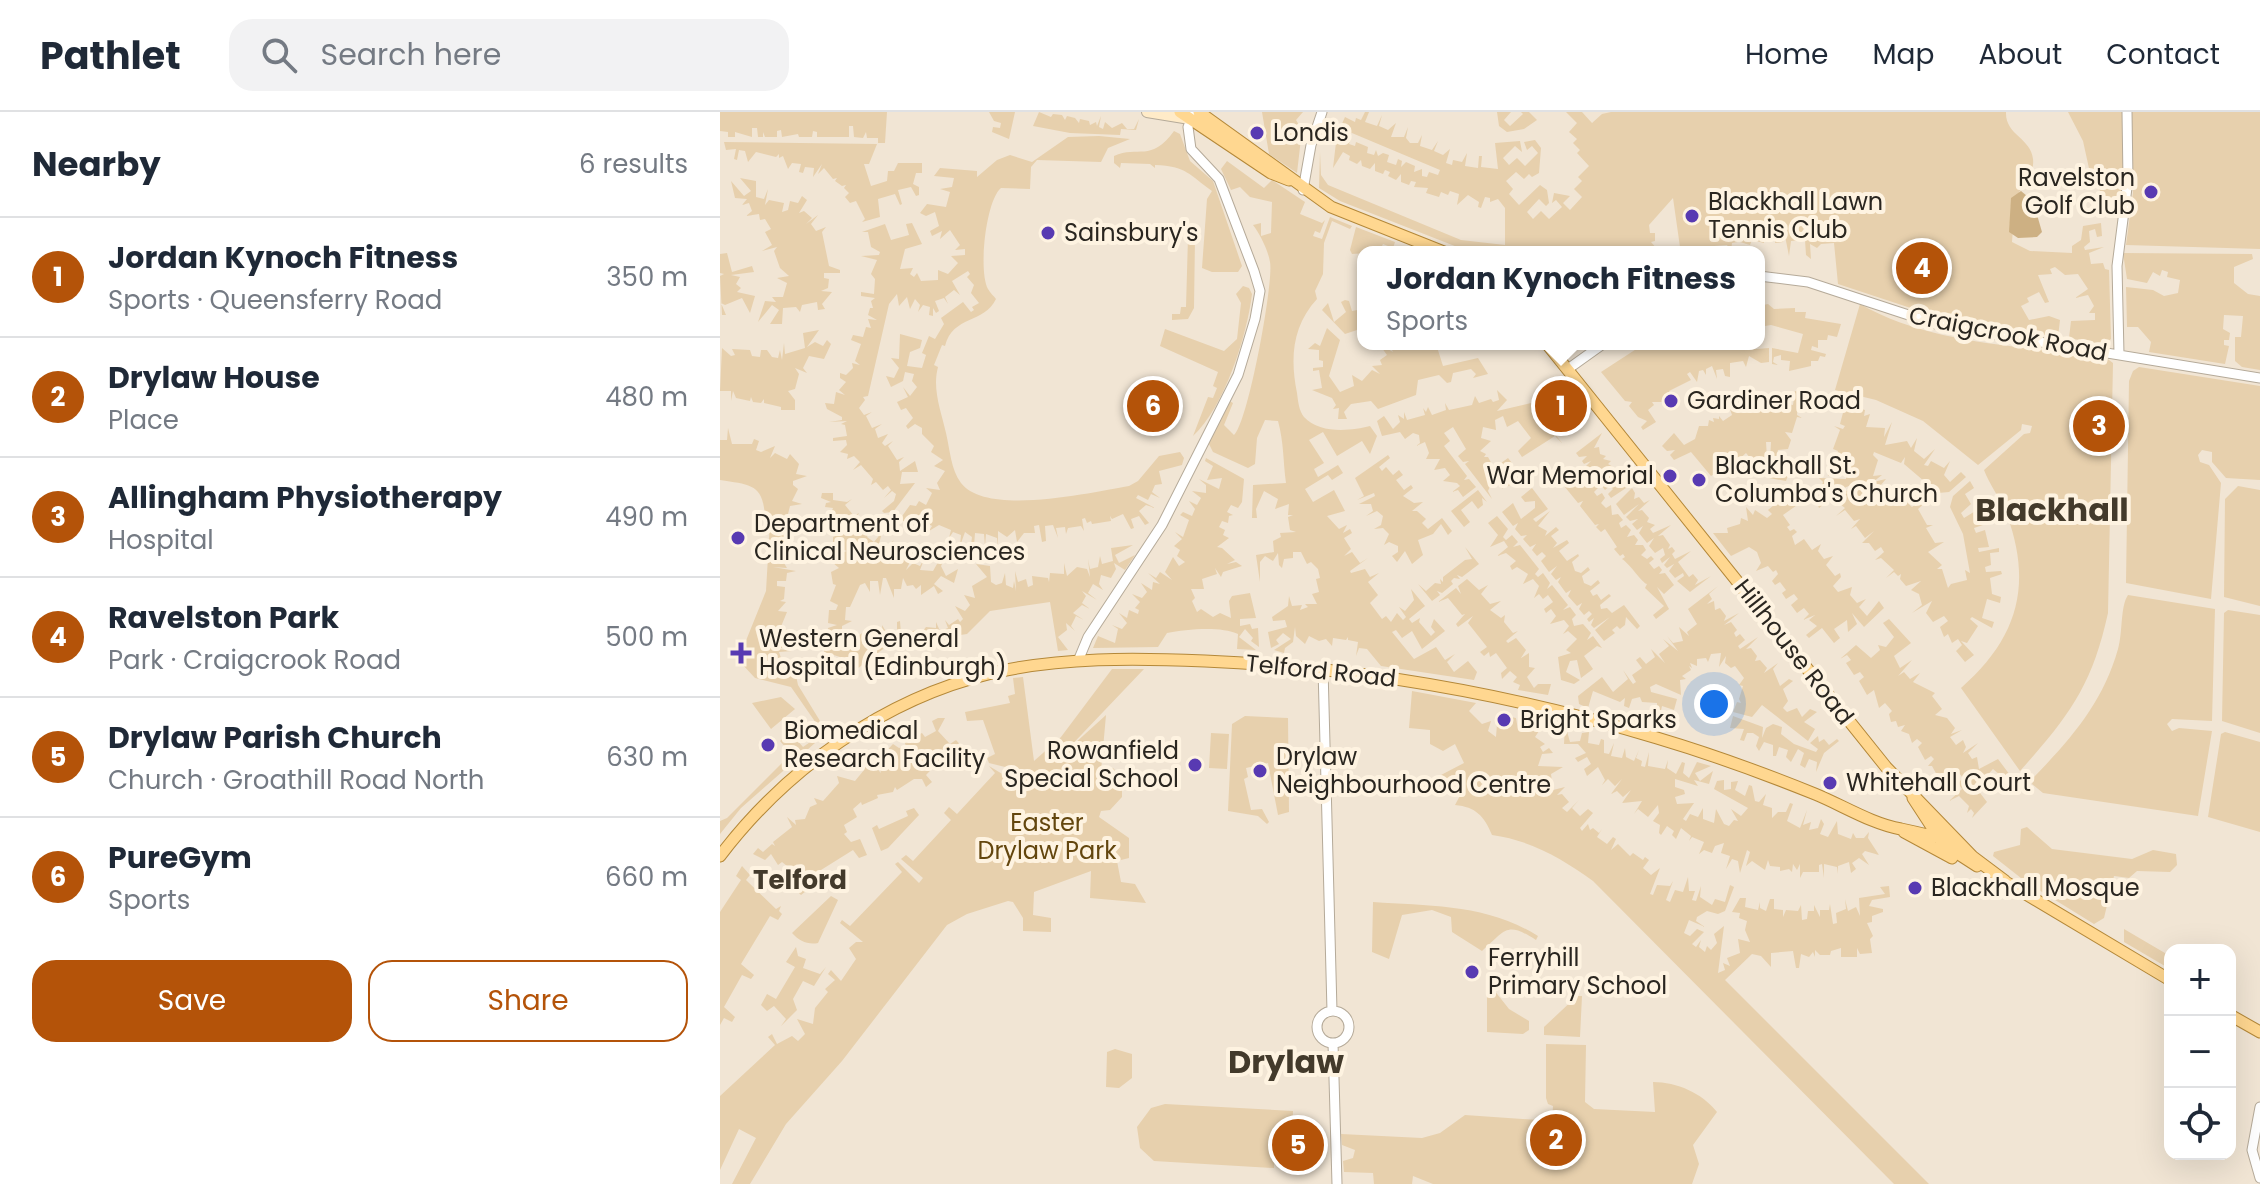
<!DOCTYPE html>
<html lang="en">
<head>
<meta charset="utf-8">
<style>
  body { margin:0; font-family:Poppins,sans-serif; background:#f2f2f3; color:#1f2937 }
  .controls { position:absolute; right:24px; bottom:24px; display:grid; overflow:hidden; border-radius:16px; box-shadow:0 8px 32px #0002 }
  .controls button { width:72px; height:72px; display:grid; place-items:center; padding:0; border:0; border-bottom:2px solid #e0e1e3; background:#fff; color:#1f2937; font:40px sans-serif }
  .you { position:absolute; left:994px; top:592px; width:28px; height:28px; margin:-20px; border:6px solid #fff; border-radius:50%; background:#1a73e8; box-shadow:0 0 0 12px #1a73e833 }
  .badge { display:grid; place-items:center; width:52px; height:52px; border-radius:50%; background:#b45309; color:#fff; font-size:26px; font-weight:700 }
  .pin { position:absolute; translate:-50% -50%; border:4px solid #fff; box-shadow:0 2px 8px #0006 }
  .popup { position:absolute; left:637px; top:134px; width:408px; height:104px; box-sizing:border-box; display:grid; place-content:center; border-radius:16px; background:#fff; filter:drop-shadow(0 2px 6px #0005); font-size:26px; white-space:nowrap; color:#747a83 }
  .popup b { font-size:30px; color:#1f2937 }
  .popup::after { content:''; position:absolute; left:50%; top:100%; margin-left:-16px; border:16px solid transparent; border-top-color:#fff }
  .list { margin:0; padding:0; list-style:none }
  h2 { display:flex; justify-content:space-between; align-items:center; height:104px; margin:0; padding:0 32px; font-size:34px }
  h2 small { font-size:26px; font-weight:400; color:#747a83 }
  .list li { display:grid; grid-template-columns:52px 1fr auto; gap:24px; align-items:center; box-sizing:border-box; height:120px; padding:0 32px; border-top:2px solid #e0e1e3 }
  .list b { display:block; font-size:30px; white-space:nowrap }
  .list p { margin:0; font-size:26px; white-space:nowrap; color:#747a83 }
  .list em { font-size:26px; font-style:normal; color:#747a83 }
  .actions { display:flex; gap:16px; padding:24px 32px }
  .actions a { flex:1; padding:18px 0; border:2px solid #b45309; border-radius:24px; text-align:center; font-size:28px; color:#b45309 }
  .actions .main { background:#b45309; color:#fff }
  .icon { flex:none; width:44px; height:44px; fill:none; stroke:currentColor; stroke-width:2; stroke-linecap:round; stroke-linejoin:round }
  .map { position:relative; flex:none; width:1540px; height:1072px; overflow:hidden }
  header { display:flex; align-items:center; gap:48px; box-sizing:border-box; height:112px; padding:0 40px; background:#fff; border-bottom:2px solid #e0e1e3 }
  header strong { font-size:38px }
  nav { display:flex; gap:44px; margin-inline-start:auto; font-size:28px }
  .search { width:560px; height:72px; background:#f2f2f3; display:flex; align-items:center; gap:20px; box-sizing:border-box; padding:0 28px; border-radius:24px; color:#747a83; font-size:30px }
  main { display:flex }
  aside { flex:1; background:#fff }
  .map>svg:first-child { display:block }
  .green { fill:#e7d0ad }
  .water { fill:#cdb083 }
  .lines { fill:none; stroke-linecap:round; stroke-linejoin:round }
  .tertiary-casing { stroke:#b5aa99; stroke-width:11 }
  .secondary-casing { stroke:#b5aa99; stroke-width:12 }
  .primary-casing { stroke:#b48839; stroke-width:13 }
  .tertiary { stroke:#fff; stroke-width:9 }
  .secondary { stroke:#ffebc8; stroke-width:10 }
  .primary { stroke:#ffd790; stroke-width:11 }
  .poi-dot { fill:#583ab2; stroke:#fef3e1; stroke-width:3 }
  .labels { text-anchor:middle; stroke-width:8; stroke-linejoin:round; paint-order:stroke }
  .poi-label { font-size:24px; fill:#2a2620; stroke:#fef3e1; text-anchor:start }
  .street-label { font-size:24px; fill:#2a2620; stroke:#fef3e1 }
  .park-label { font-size:24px; fill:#63460e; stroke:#fef3e1 }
  .neighbourhood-label { font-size:26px; font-weight:bold; fill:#433a2b; stroke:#fef3e1 }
  .district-label { font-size:32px; font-weight:bold; fill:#433a2b; stroke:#fef3e1 }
</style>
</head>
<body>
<header>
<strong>Pathlet</strong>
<div class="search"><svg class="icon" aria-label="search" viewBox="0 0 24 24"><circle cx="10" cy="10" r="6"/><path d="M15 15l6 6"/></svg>Search here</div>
<nav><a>Home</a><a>Map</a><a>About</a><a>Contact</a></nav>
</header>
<main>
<aside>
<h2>Nearby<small>6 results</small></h2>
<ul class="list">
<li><span class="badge">1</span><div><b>Jordan Kynoch Fitness</b><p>Sports · Queensferry Road</p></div><em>350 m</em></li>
<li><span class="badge">2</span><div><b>Drylaw House</b><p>Place</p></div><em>480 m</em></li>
<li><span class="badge">3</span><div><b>Allingham Physiotherapy</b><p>Hospital</p></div><em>490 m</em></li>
<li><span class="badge">4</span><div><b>Ravelston Park</b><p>Park · Craigcrook Road</p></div><em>500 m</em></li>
<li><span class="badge">5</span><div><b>Drylaw Parish Church</b><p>Church · Groathill Road North</p></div><em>630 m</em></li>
<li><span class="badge">6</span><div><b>PureGym</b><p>Sports</p></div><em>660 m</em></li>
</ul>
<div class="actions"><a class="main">Save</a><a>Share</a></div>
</aside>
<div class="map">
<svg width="1540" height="1072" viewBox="0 0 1540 1072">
  <rect width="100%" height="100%" fill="#f1e5d4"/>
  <path class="green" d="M0,0H167L165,31H158V26H147L146,20L143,26L134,25L133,14H129V25H97V20L93,19L92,25H79L78,22L62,25L61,18L57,19V25H45L43,20V25H38L37,16H32V25L15,20V25H8V20L0,19Z
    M269,0H295L289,27L272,20L273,15L280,16L281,11L274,9Z
    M319,0L331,5L333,2L342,3L345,8L347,4L355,6L359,11L360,7L369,9L370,13L376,10L377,14L381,4L379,15L383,17L385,10L392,16L402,11L407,17H414L419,7L416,18L401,17L400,23L350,21L313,14Z
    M542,0H583L576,8L582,18L577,61L549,42Z
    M645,0H649L645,10L657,14L662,3L659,14L668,18L676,11L671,25H684L688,15L686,26L690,31H698L702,23L700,34L712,38L718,29L714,39L723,43L730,37L726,51L732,53L733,48L742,50L747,41L745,54L758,56L759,44H762L761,55L778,57L775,31L800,29L802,40L795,34L783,46L789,53L797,46L805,54L818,41L812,34L807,38L804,30L815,28L821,36L819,61L812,65L809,62L804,67L796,60L786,69L793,77L789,82L799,93L820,73L827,78L829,91L826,94L819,87L807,100L813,107L821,99L829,107L842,95L836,88L832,91L834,81L850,84L843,91L850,98L862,85L854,77L862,69L858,65L869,54L857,41L860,38L853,31L857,27L849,20L857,11L846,0H862L872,11L882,2L891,0H1286C1285,23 1311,26 1313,47C1315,64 1301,72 1297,86C1294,100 1293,116 1292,130L1310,139L1352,141V134L1361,128L1363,114L1381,111L1382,124L1377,125L1375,117L1369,119L1370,130L1364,135L1365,138L1384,135L1369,141L1371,152L1383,151L1385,157L1389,158L1391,227L1383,233L1349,226L1351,209L1375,208V201H1369L1374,194L1368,183L1355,186L1368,177L1358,162L1345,163L1335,155L1330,157L1332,162L1318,163L1329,190L1325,191L1319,180L1307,186L1309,190L1301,194L1309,208L1329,204L1340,208L1338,225L1230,209L1118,172L1114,131L1101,132L1097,136L1090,132L1091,147L1086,143L1085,128L1071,129L1069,144L1065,124L1063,130L1055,131V127L1049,130L1044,123V131L1032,128L1030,133L1020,130L1018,125V130L1012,131L1011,139L1007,133L994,134V140H985L984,136L983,140H960L970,138L969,134L960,135L953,86L929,113L930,121H935V129L931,130L937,137L931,138L935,140H750L620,89L599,76L600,40L601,63L608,73L741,128L785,133V96L778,87L770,90V86L765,85L761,96L758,95L759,90L748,83L737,93L739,82L730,79L728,83L721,80L719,85L706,81L708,76L694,75L696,70L691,69L689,73L681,70V62L676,68L668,64L670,60L665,58L663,62L655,59V51L650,57L642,54L641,48L637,52L629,48L630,44L623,40L613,56L617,22L631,27L629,32L635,34L636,30L648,35L647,41L654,43L656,38L658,44L663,41L669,43L667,50L676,53L678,47L682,49L681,55L686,50L695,54L694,60L702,57V64L707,65L709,60L718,63L720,58L620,16L625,5L635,10L636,6L641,8Z
    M777,0H791L784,8L790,14L803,2L801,0H809L817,8L804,17L787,20L779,14Z
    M1348,0H1403L1404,78L1400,100L1372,70L1363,29Z
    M1411,0H1540V137L1406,133L1413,81Z
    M454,19L460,22L470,49L493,69L522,154L518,160H492L482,156L487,87L492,79C469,63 467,54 435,53V56L430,52L401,51L400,56L394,51V44C418,33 431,51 454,19Z
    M379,24L410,27L388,36L381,50L317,48L311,55L310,77L281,76C266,88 258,159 268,177C270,181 274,184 276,187C264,212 233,203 225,234L222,233L214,253L218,255C212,277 221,299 226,321C230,338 231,358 241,371C267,405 373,380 409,374L418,369L439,344L460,340L464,346L462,353L439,359L442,372L435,373L432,380L440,386L431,382L428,388L418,383L416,386L435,396L426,393L419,399L429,411L425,413L419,404L411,407L414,416L411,417L403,402L392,407L390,404L391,409L372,412L371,409L367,411L365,406L362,407L364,419L361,414L348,416L346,422L345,415L336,416L338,426L333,413L325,414L326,429L322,430L319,413L314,414L315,421H304L297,430L295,418L287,425L278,419V434L277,426L266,422L265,434L264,422L255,421L254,434L251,433L252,425L245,420L240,434L241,423L233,420L229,426L231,418L219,413L209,419L212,414L205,410V403L197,416L200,406L191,402L187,411L180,407L190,393L196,394L199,389L206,393L212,381L206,376L220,378L217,371L225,359L214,354L223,348L211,340L214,334L202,322V316L195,312L188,317L186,314L193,306L186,296L181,298L177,290L188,285L183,275L190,284L197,275L192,269L194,262L185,260L183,269L171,275L166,264L174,266L179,256L171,246L179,247L180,222L202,228L200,236L190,240L187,254L202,256L206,243L202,241L209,224L215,227L224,212L221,206L243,190L251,200L254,198L252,195L259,191L251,181L254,173L247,165L250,162L248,159L232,169L240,183L234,178L225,185L228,192L224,186L215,189L219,199L216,201L213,196V204L209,203L210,195L203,193L198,200L200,193L195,187L190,197L187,185L179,194L177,182L169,192L148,284L143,285L145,288L139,296L144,303L152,300L146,304L152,316L162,312L155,317L158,326L168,322L162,331L165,334L173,329L168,334L177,348L184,345L179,350L180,359L195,349L198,360H182L180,372L195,371L173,400L164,401L162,399L174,389L176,382L172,379L164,386L171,378L168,374L163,378L156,370L151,373L153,367L141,353L133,358L140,350L134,344L127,347L128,342L120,340L127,333L126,328L113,329V326L127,324L125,313L121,312L127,309L109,310L122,308V305L107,297L105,291L114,292L116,280L125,283L119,278L126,270L120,266V261L126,263L133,256L132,251L140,253L135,249L141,232L131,228L133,223L143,225L146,215L151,216L148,207L157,208L148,203L150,196H153L151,189L155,186L141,184V180L154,182L155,167L151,162L157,148L141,144L159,143L160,140L151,135L148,120H142L165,112L171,128L189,123L186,112L192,111L202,132L185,137L180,157L193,156L190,162L194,165L197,161L201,169L218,168V158L228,162L238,151L231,144L245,143V137L235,138L240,133L230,118L220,127L222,119L212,124L210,119L219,114L215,100L206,104L200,101L207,92L226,95L230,80L220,77L232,75L234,66L214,64L220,56L257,59V65L277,48L290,43L312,50L348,25Z
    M4,30L157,32L149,52H144L151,74L167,69L168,59H174L178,51H202V61H196L193,72L199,75V83L196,84L191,75L178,78L182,92L180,93L175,82L158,87L160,105L142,110L145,107L136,89L130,91L125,85L129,81L124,76L126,73L122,74L115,69L117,66L113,67L104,56L98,62L102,52L93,65L94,56L85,55L83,61L79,60L81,52L72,51L68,57L63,44L59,46V42L56,45L36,40L28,50L25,39L19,38L17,48L14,47L16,37L6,38Z
    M507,49L544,76L552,68L585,90L580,102L602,111L605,108L600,121L595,119L593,124L602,127L610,105L632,114L630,117L612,109L604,131L603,162L595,179L597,187C572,214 570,247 577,281C578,289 579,299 584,305C599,322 631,319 650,314L657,324L650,342L642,329L617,344L603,320L589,328L604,351L594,357L598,365L618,353L623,361L612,368L608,363L585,377L593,390L614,378L625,399L607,404L619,417L627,413L623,421L630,417L632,421L624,426L631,437L624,444L632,440L640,451L648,446L630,459L631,461L645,457L650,465L659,461L648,470L658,483L650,491L662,507L666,504L671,510L677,501L683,508L686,505L679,495L685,499L694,488L691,477L705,494L689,507L692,511L700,506L699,510L711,524L715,520L711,515L714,507L725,519L702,537L692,519L682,526L676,518L672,520L694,547L716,535L725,548L735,542L727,550L734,560L748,549L757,560L754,568L661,554L647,537L639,536L636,544L638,530L628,528V525L626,528L613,526L612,534L606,527L599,529L589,524L585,532L576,524L575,515L573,530L565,536L564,541L554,538L571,527L563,521L556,528L559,532L551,536L548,520L567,515L565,508L553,509L552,505L568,494L569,484L572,494L582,493L580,498L588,495L585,492H597L592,482L599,480L596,467L600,466L598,457L591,450L587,452L581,440H573V446L564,447L562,456L559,453L558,441L553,449L545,444L540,450V470L536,443L554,440L553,429L561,425L560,421L576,420L570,418L568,405L573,403H568L569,392L555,397L558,387L544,379L536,397L537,406H532L533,373L566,371C563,349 564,331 558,309L545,308L537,326L535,352L528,356L493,340L487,328L508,288L513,291L504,313L514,323C528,311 554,170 550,150C548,138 540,122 533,113L541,111V124L551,121L552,90L530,85L520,75L511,78L501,57Z
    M20,66L36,69V85L44,87L48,77L45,93L49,88L64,91L62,100L68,98L70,89L78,91L82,84L87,88L79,101L84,99L92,106L86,112L98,103L91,112L96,119L106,115L102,120L109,154L120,158V161H104V166L109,167L108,176L101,179L112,180L102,192L105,197L98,198L97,190L82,193L80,200L76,195L63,196L62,212H50L59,198L52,193L38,210L45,189L56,190L52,185H63L67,171L57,166L69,164L60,156L54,139L57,135L42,139L52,133L45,120L51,117L45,107L40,108L39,102L26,104L32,99L29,91L22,93L27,87L15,86L11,69L24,84L31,79Z
    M636,115L675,130L673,136L663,132L659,140L632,142L630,138Z
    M468,125L475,126L474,196L468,207L452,208V202H460L461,195H466Z
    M7,141L12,160L32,154L34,160L11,163L20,165L16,172L21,176L17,180L35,184L30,201L22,186L5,193L1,191L6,203H2L0,164L4,162L0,161V142Z
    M1403,141L1532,142L1533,147L1514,155V171L1528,182L1540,184V258L1522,255L1515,249V225H1521L1523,204L1504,203L1503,217L1510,221L1509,228H1504V233L1509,234L1505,252L1429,240L1431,230L1418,215H1407L1406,175L1433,178L1444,184L1458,181L1460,168L1447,165L1448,160L1442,158L1440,164L1433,160L1427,171L1407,167Z
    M523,174L529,176L532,182C527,224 504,296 473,324L488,285L493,286L497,276L493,274L498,260L440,234L445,217L504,239L517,227L521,191L516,182Z
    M625,188L629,189L632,199L643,197V216L625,222L602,198L608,191L614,210L626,200L621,190Z
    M1048,192L1054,197L1075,196V200H1086L1085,206L1121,212L1117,225L1108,223L1107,228H1098V236L1092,234L1091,238L1106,242L1105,245L1100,244L1098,249H1091V254L1069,259L1070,249L1061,248V243L1054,245L1053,250L1058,253L1052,252V236L1078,241L1083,222L1051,213L1039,215V194Z
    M1140,192C1211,233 1305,234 1385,245L1393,251L1388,501C1372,574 1349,604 1300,659L1241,576C1297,527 1313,474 1287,403C1281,387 1270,374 1264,358L1304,322L1310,321L1312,314L1302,312L1301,318L1258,353L1203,309L1156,288L1115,278Z
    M607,216L620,228L609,264L620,280L634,274L632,263L642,269L652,258L660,262L652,254L662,253L660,248L667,243L659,232L673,240L669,232L717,235L723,254L758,246L768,262L753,266L756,262L751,257L733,261L731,270L727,271L719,263L698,268L696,283L658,297L651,289L631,292L624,300L627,307H618L619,296L613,297L616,293L612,286L592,278L602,276L599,258L593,259V256L603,255V249L599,248V238L588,237L595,231L600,234Z
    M99,218L87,235L95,230L103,234L107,228L111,232L104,247L89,244L83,256L87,261L75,256L79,262L75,277L68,279L75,288V298H61V295L44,291V287L41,291L33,290L31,285L30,289L16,286L13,279L11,289V279H0L2,236L11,244L15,243L12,237L30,238L32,244L40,245L41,238H47L52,245L58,246L60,238L62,248L64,231L65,242L85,236L83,221Z
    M924,232H954L956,236L962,232H1024L1025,238L1049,236V250L1041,251L1029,244L1026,255L1023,249L1010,251V265L1005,264L1003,257L996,258L997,267L992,254L986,257V263L983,258L979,259L977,270L970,260L967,262L971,268L949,279L952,285L945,290H932L934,293L928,298L936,310L923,318L921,315L927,309L918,305L909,294L912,290L905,289L881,260Z
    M1419,255L1540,274V368L1506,366L1492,350V340L1482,338L1478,343L1480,350L1489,353L1501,371L1491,487L1406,471L1409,269L1413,259Z
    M777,278L787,288L777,299L811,291L815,297L812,303L818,300L825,309L823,315L827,312L842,331L835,324L802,345L798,339L811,326L798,309L787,315L783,304L775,308L776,318L763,315L761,326L771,329L760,339L766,342L764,345H768L774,356L788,346L792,351L780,361L787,362L790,373L787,375L782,370L783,377L779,372H771L768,379L772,387L745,352L749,349L743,350L738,344L746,337L733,315L724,321L730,329L724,334L747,364L744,368L749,367L756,375L743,385L738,378L732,380L740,374L737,371L723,369L730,363L725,356L714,358L720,347H706L709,341L705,330L696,334L700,331L699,323L693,321L685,327L680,320L662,324L657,309L664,304L673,317L680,310L678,303L684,307V300L687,308L705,303L703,296L706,300L708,295L712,303L726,298L725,291L729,298L752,293L755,284L759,291L771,287L773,290L779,288Z
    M1075,279L1086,281L1087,287L1078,289L1077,303L1082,306L1077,305L1072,321L1065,320L1071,328L1068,337L1058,338L1057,342L1063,345L1056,356L1069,360L1066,369L1049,366L1051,330H1046L1047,346L1031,347L1026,341L1017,349L1019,353H1006L1010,367L1006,361L999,366L995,361L991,364L971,340L954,348L950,343L955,338L947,339L942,334L954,321L964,333L975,327L979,314H988L989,308L994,310L993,306L999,307V304L1003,309L1012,303L1009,294L1017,301L1038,295L1041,290L1044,300V291H1056L1058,301L1059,291L1073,293Z
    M1117,290L1145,298L1144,304L1150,302L1146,315L1165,316L1164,325L1172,310L1165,333L1187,329L1191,336L1197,326L1194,339L1204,347L1215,337L1204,353L1208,354L1211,349L1224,356L1230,349L1224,363L1230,370L1241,360L1246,365L1229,380L1218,381L1184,352L1185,345L1181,351L1154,340L1153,343L1158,348L1153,364L1162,363L1153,370L1166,367L1160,374L1168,381L1166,385L1171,389L1185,375L1180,384L1192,395L1198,390H1206L1198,397L1207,413H1213L1206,416L1215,431L1224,430L1208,440L1222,453L1217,457H1222L1228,476L1231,472L1247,468L1245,458L1250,461L1243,422L1230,395L1233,384L1250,369L1254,376L1245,382L1251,392L1241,401L1244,406L1257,398L1263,413L1254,416L1256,421L1265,418L1269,435L1258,436L1259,440L1279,436V440L1270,441L1271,453L1265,455L1266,460L1281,459L1282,462L1270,466L1272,482L1281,485L1280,491L1267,487L1262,506L1274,510L1272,516L1252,505L1250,507L1258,514L1247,531L1241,529L1254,543L1245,550L1236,539L1242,533L1238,527L1232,531L1228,522L1224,525L1220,515L1228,509L1224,504L1213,510L1206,501L1212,489L1192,501L1202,493L1199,482L1191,478L1201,469L1186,474L1180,467L1181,462L1178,464L1174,460L1166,466L1174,458L1161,446L1155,448L1164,440L1161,435L1155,439L1149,431H1142L1154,419L1145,426L1136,414L1131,417L1140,407L1134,409L1125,398L1116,404L1125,396L1112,386L1099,396L1097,391L1131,377L1129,374L1098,386L1103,370L1099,366L1126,367V362L1108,364L1110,348L1124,349L1116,346L1118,339L1113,337L1120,318L1114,314L1123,317L1125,314L1120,312L1124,297L1115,296Z
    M845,293L860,311L853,316L848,311L838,320L828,307Z
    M8,316L12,332H32L34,327L39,329L36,338L41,340L55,334L50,346L55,341L67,347L70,342L79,352L76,362L87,364L73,369V373L78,377L72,389L82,392L70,394L65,414L69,415L68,425H60L70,428V438H66L64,444L75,447L64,451L67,456L53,455L76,459L67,461L66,469H57V474L65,475L64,487L60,489L66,490L58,499L67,500L60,517L70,518L59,520L64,523L61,527L64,535L59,537L72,539L59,540L62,549L57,551L61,555L54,556L75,559L78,573L108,622L105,624L71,575L35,566L22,552L23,536L46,479L50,410L45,408C44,372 32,373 0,368V328H7Z
    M882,321L874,336L879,335L880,342L886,344L883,347L891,349L888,352L895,356L891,359L896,358L903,366L900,375L909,374L891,386L888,382L893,377L890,374L885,378L881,373L887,368L879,370L874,364L876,358L872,361L866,354L871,349L864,352L862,349L867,344L859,345L856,341Z
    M668,343L670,346L659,355L662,359L666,355L673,363L679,358L683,363L676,368L684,378L691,373L693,376L683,384L694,391L703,390L692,399H697L706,407L702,411L708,417L722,406L732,419L728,423L721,412L713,422L698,428L703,443L692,452L685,439L677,450L672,444L678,440V434L669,430L664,433L669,422L663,416L654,417L661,413L663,404L657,399L646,404L653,399L651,392H639L655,384L654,381L637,388L644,384L635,366Z
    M486,346L524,367L522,390L518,396L511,393L507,400L513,403L509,404L508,411L502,409L499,415L505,418L503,423L509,426L497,435L502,436L515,448L507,452L516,450L522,454L503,460L501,465L495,456L497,462L482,467L484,477H471L475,486L472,489L477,500L481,497L493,505L500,501L511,506L509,489L512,484L530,481L536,506L520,507V514L530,512L532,517L538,516L539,535L531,529L533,526L525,517L519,525L536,538L517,537L518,522C501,514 467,517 447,521L438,535L373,536L378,524L395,531L398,517L392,513L402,517L407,511L399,501L407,506L409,498L418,502L419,498L407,492L415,496L420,490L412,482L422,486L427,480L421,471L432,478L433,470L440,472L428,461L436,466L440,460L452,468L445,460L453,445L459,454L465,450L457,444L460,438L454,434L462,427L455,420L463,425L469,408L460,403L463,400L472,404L475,397L469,389L477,393L481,386L472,379L486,381V373L479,367L499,377L502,366L487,368L493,354L485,349Z
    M862,356L868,365L865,369L871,368L868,371H873L878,376L874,380L877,384L882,381L885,386L881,391L886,396L891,393L892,403L898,402L903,408L899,411L901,416L906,413L911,418L907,425L914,423L918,428L915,433H923L926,438L921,443L927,447L931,444L934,447L929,451L934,457L939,454L942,458L939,462L945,461L954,473L944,482L937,475L949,497L936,507L933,503L944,494L925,476L927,472C923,472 910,452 902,447L905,445L903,442L900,444L894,437L897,435L885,417L881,420L876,415L879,412L875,413L860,394L863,389L858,391L840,369L848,362L856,372L855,361Z
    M1518,374L1540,378V494L1504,485L1505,387Z
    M812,376L828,397L813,407L816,410L830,399L818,414L827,419L825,424L836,415L839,418L831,424L837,431L833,436L847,428L849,431L839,439L847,449L858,442L859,444L852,450L855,459L861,461L868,455L870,458L862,464L864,471L871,474L878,468L880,471L870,479L873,484L877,482L881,488L889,482L891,484L880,493L881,497L887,496L892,501L904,493L920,514L917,517L906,505L905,513L900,517L897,514L892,518L895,521L884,529L875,518L890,505L874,516L871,513L874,506L869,510L867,507L872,502L869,499L864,503L859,497L862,491L857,494L848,484L851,478L846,481L838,470L841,465L836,468L831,462L837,454L829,460L821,449L826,444L822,440L817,444L812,438L816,432L810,435L803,427L807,423L801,424L795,417L798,411L793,414L782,400L793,391L801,407L815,396V389L805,390L801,385Z
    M912,376L915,381L914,387L919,385L924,391L930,388L918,399L922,398L929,406L927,410L935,413L930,417L933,421L951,413L938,424L943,423L950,433L948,437L952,435L955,439L952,442L955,447L971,439L958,450L969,465L973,462L978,468L975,473L991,464L970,480L957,469L964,464L963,461L955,466L949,459L954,452L947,456L944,453L950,445L942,451L940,447L945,443L943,436L935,441L929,434L934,426L927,431L919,421L923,414L917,418L912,412L918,407L910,409L906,405L919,392L904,403L896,392Z
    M758,378L767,390L762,386L763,393L758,397L752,389L741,398L750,410L744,415L731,399Z
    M1060,380L1080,391L1063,403L1070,413L1067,415L1070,419L1074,417L1077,420L1072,424L1075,433L1084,427L1092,438L1101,432L1098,439L1104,447L1113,444L1106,453L1115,464L1120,461L1121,465L1113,474L1118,480L1132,475L1130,483L1137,491L1146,487L1139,495L1147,504L1159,489L1164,496L1144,515L1132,501L1137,512L1128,520L1127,508L1114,517L1120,526L1114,531L1102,516L1089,526L1086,523L1097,514L1089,508L1095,503L1083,508L1089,502L1084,496L1077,501L1071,493L1078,487L1074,482L1066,487L1062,481L1066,478L1060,470L1055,473L1052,469L1058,462L1056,458L1053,460L1048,454L1036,459L1041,451L1037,440L1029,435L1011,444L993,421H1008L1007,416L1020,412L1021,406L1028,409L1026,395L1033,403L1035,398L1047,406L1052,402L1048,398L1054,393L1051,386Z
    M102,381H113V388L127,390L132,387L125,393L134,404L139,401L136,406L147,417L153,413L147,425L154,430L162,420L159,432L166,436L174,428L167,439L178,442L184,434L176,450L181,445L190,450L186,458L193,451L200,454L205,445L200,458L213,459L221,445L225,446L221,454L226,464L238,457L234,471L221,464L214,472L223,479L218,482L214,474L201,483V473L196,477L193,473L187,474L183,466L181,477H174V486L166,466H163L160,483L158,469H150V480L145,471L140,473L130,495H126L125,508L132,509L122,514V526L127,531L144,520L142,532H146L147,523L150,533L153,528H163L162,513L165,518L177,519V510L180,509L181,522L197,518L198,525L206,515L216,516V510L220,519L228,516L225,508L229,513L238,507L240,510L243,507L235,494L245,499L250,493L244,483L255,486L252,474L267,465L256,452L270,454L271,470L276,473L282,471L285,461L286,473L293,476L294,469L296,479L295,459L298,470L306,467L308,475L313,473L312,464L328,466L329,470L330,461L344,462V451L347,464L357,455L367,457L370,465L368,447L370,457L378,455L380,444L382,452L393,449L391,436L413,433L395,443L399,451L415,443L405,458L394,451L396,457L391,466L381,463L379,472L383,478L373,472L368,481L377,488L362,479L366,484L362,491L370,497L362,493L353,501L364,508L356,504L351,514L355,519L346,511L347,518L338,525L348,538L338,539L330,490L270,499L247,522L167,534L137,557L95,554L106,555L108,548L120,549V545L104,540L105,531L98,529L107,527L108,516L117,513L108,511L109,498H116L118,493L110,489L116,473L113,472L111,460L119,456L112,450V444L127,439L113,434V425L118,423L113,419L124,417L111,416L118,413L109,406L113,396L105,395L106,391L111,390L101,386Z
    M777,404L788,417L783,425L786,428L792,423L798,430L793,435L800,433L819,457L815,462L818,465L823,461L830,471L827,477L832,473L848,493L843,498L850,495L856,503L852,507L854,514L863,512L871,521L867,528L873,524L882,536L877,534L864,544L873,557L861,566L857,548L850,549L846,560L860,568L854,572L841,568L838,545L851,541L846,538L857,527L848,519L843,522L849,514L844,508L830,512L836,504L831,497L826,501L824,497L833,490L828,483L823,487L819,482L814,486L819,474L813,467L803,472L808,462L797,455L792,458L790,454L796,449L786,441L777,444L788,435L784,429L770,435L778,423L768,411Z
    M745,435L759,452L742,465L737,463L740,467L734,466L731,469L733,472L722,481L717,479L720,483L712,489L698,472L706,479L715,471L721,472L720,467L723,470V465L745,448L752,447Z
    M747,467L759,478L768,473L761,482L770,492L781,489L770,498L781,506L785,503L784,510L793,521L798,519L786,529L788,531L796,526L806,538L801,546L809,541V555L815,556L807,565L814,576L818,572H831L828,583L798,578L800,573L793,570L797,565L790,559L782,567L781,561L787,556L776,541L770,545L769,540L764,544L760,540L767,535L748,511L753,504L738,515L736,512L745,502L742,503L728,486L718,490L736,476L741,482L738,474Z
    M998,474L989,482L992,487L987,492L994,489L995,498L1000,496L1006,504L1004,509L1019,501L1004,513L1011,510L1017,518L1014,521L1016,525L1020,522L1025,528L1018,534L1020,537L1038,525L1026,537L1031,536L1037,544L1035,549L1040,548L1047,556L1044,561L1058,551L1053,557L1060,574L1069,567L1073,569L1063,577L1068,589L1063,596L1067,600L1077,596L1082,605L1090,597L1097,600L1084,610L1095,617L1088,629L1042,593L1032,605L1013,600L1017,590L1021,591L1019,587L1023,574L1019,573L1024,566L1015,554L1011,556L1005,551L1006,544L999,555L1001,541L991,542L988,550L986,546L977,547V554L970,551L972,556L969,554L971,558L962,564L966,567L960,568L961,583L936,572L930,575L931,580L957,587L954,598L942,594L940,603L937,602V591L922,590L920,585L912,587L909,596L904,594L905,586L900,590L873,579L868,596L859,592L858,584L882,565L893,580L908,567L903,558L913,572L916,570L912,563L922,556L916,548L920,545L926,552L935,545L931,537L945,551L939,542L949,534L943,527L958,539L947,524L953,531L963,529L959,515L969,524L967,520L977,512L968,497Z
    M1408,483L1495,497L1492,609L1452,607L1447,612L1452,619L1459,616L1492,619L1478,704L1323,681L1312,672L1314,665C1352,626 1383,590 1398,537C1403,521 1400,495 1408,483Z
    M1508,498L1540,503V621L1502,609L1504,501Z
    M1169,507L1191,531L1174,544L1180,556L1192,548L1178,564L1184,560L1190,567L1200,561L1193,570L1215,581L1212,584L1222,597L1215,603L1227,606L1235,616L1231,622L1242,618L1230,625L1236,633L1243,628L1246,635L1243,641L1258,631L1248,641L1252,647L1257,645L1259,657L1278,647L1290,663L1287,669L1273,657L1262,669L1268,675L1261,673L1257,677L1267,690L1252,706L1254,701L1251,697L1247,701L1249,694L1239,684L1229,689L1242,677L1238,671L1243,666L1235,656L1218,665L1212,654H1208L1214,647L1211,644L1205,648L1198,635L1202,631L1197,627L1192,631L1189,622L1181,619L1185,613L1178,615L1176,609L1171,610L1169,602L1172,599L1165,591L1159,596L1154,578L1147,583L1139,569L1144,565L1140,560L1134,563L1126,551L1131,548L1127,543L1120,547L1136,533L1151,546L1160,538L1158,533L1166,535L1174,525L1163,511Z
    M392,557H424L343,642L386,603L381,659L393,656L402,666V685L390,698L381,699L379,705L409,726V746L397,749L401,770L415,772L426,791L370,786L371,759L314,780L313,803L331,806V820L303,819V806L293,790L288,789L247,802L227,813L122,949L66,1012L30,1072H12L36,1026L19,1017L0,1058V984L55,933L48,925L52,922L57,932L72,924L78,929L85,922L77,907L93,912L95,896L108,880L105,877L115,868L108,862L111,858L121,869L136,847L129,836L136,830H143L120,811L122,808L130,814L182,760L175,752L178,750L199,771L203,766L181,747L186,743L193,749L231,708L224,701L229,695L237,702L275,661L269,654L294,669L297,666L285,655L269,651L267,646L275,642L263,608L247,609L245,600L290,591L288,584L295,582L293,566L303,565L314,649L341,625Z
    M692,579L756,591L749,599L762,612L771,609L768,619L776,625L777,612L780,617L782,613L789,615L791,605L796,606L798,618L809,620L814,604L827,607L815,625L825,632L820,635L823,640L829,636L833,641L822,642L818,654L843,655L831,662L833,678L845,675L837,683L842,682L849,690L842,696L847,700L859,688L852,696L860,704L868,697L873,701L860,716L862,719L868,712L870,718L873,716L879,721L882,717L877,725L887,732L893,725L896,727L891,738L898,732L910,744L913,741L923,748L925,745L929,748L923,756L931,763L940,756L930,782L933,783L937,773L950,774L953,769L946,788L950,790L955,778L963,780L968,765L969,779H975L972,788L976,789L981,774L980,785L992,793L995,787L1005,790L1010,773L1014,775L1005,799L998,802L987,799L977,805L976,809L985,815L969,808L964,821L970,824L977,817L984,820L972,832L976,835L981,828L979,835L985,840L987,834L991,838L997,831L994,822L1004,814L998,861L1005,858L1003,851L1010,854L1007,846L1020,841L1018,827L1030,830L1025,818L1027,809L1019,806L1020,801L1012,800L1020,786H1026L1025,795L1038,798L1040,790V796L1046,799L1050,787H1054V797L1063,798V805L1066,798L1078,799L1081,793L1082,808L1087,807L1088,799H1094V793L1100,805V798H1109L1110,792L1113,812L1117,811L1116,801L1126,797L1125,787L1128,799L1136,795L1140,804L1139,786L1165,782L1160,775L1169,774L1170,785L1152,788L1149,794L1163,797V800L1152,804V810L1147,811L1153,824L1150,827L1152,841L1140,842L1137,836V845H1121V836L1111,839L1110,843H1100L1095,838V845L1093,840L1089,845L1081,842L1079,856H1076L1073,839L1051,841V855L1041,844L1032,842L1005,868L1209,1072H1174L873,769C843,747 810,728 772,723C764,704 756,695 735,693L743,678L721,663L744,651L735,632L723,639L710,632V618L689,616Z
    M61,585L75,597L51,617L32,591Z
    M525,604L568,606L569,700L558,703L548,651L526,656L528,665L524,667L531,698L542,697L549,710L547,712L538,704L508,699L512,612Z
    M1013,604L1043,615L1042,626L1046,616L1053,612L1062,615L1061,622L1074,632L1096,640L1098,637L1090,631L1098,624L1099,630L1104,627L1109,633L1117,627L1119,629L1104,641L1096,660L1097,650L1089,647L1085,656L1080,653L1084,641L1078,637L1071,650L1066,645L1068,638L1059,635L1056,644H1053V633L1044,630L1039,639L1036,634L1039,625L1033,621H1027L1024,629L1020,628L1024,617L1010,616Z
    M218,606H225L218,619L230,632L236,628L244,637L238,643L231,637L206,663L212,670L206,675L202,667H194L177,678L175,675L173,680L157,683L158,686L142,693L141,690L133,697L137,705L124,713L127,720L124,722L131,730L140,727L147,743L139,746L133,738L85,768L90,776L81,783L76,778L80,773L64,758L67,754L62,750L58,753L51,742L45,748L33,742L38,736L43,740L52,732L55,734L53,730L72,715L67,705L76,713L75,708L85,707L90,695L97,692L94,686L103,689L119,671L117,664L135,669L144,658L142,655L145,651L141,646L144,643L161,661L158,648L173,632L179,636L186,634L184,629L202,621L205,625L216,619L212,609Z
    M845,612L850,630L860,629L862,621L869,620L868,631L879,633L881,627L884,628V641L889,642L894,631L891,644L902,646L905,636L906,645L914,649L919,638L916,646L922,649L921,654L925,655L929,640L928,654L945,657L948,648L947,656L956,662L962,650L965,651L963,661L969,666L977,650L991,654L975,661L980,669L993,659L989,672L974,668L978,674L955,667V675L964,678L965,682L955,685L957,692L974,691L963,707L966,709L970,702L978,705L983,696V707L994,711L996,697L1004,712L1009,714L1014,708L1018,709L1011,697L1021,704L1028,696L994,677L997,669L1004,668V678L1011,677V670L1018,669L1015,678L1025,684L1029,673L1032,674L1035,689L1039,690L1046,682L1043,693L1052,696V706L1058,700H1066L1070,691L1073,692L1067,709L1080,716L1087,698L1083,713L1091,710L1089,718L1098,716L1101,707L1104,712L1100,722L1108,725L1117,709L1118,722L1131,727L1133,721L1136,726H1144L1149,720L1148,726L1159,743L1145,739L1142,742L1149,753L1139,746L1132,751L1136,757L1131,761L1129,750L1118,754V762L1117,755L1104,752V766L1102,752L1099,753V760H1083L1080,766V752L1077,758L1073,752L1072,760L1069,757L1060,759V755L1050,754L1048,748L1045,758L1032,749L1026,754L1030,740L1027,738L1020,761L1018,749L1012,747L1006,757L1010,744L1001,741L1004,731L995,734L992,741L984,738L979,742L984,730L972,725L969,729L971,724L961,716L956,727L952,723L954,719L947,714L941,723L939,721L940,713L933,709L939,701L938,693L928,705L918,697L914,702L922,689L902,691L911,678L903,685L897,679L891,682L902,667L895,674L888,667L882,673L885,668L878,655L867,664L864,657L871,652L867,645L858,650L855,646L866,641L858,632H844Z
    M70,620L83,635L93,628L95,631L21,696L0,722V709L7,706L71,642L60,629Z
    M1505,620L1540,630V720L1488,705L1501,622Z
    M491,621L509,622L507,657L489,656Z
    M194,696L199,703L168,736L161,739L152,716L157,713L159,717L188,704L186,699Z
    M1307,715L1332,737L1412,747L1433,738L1456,742L1457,753L1450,760L1417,759L1409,766L1394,764L1384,806L1374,812L1306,770L1273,744L1274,740L1300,733L1301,717Z
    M22,754L30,763L26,768L56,797L61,794L59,799L62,802L58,808L50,804L21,852L34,863L31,867L22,863L4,895L15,905L12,910L4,906L0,913V800L21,768L16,764Z
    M111,784L118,788L98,831C88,833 79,829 72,821Z
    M653,790C711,794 767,792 818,824L816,828C786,809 786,818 762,839L732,820L731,805L712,798L682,803L669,847L652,840Z
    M1404,817L1450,844V857L1404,830Z
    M76,835L78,844L86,847L83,856L100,862L106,855L94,874L83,869L73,887L77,898L61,914L66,907L54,894L47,899L41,893L47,882L56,887L75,855L66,850Z
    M774,878L789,897L809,909V918L803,922L767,920V882Z
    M857,884H862L860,925L824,923V915Z
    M826,932L866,933L865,990L874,997L935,1000L933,970C957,970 982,981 997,1000L973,1033L979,1052L972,1072H713L693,1064L692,1072H654L653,1061L624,1060L623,1049L633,1046L635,1038L622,1033L621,1022L702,1026L720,1021L745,1003L832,1009L833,994L828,992L826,986Z
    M395,937L412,942V966L399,976L386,975L387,940Z
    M445,992L573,999L572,1023L555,1024L554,1056L434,1049L420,1036L417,1015L431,996Z"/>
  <path class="water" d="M1301,79L1313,89L1322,120L1317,125L1298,126L1289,120L1291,86Z"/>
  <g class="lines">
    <defs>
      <path id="tertiary" d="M583,78L591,33L602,0
        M1039,164L1088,170L1222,214L1540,266
        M1399,242L1397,154L1408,68L1407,0
        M848,257L883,232
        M358,549L368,525L442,413L518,263L535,207L540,179L534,159L499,67L471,37L468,15L473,2
        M603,556L612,899
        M597 915a16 16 0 1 1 32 0a16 16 0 1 1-32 0Z
        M613,931L617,1072
        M1540,995L1532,1038L1540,1066"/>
      <path id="secondary" d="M427,0L470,7"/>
      <path id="primary" d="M460,0L551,61L569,68
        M479,0L611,95L724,140
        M827,232L1166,655L1253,745L1285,769
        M1193,686L1223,732L1257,754
        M1184,720L1232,746
        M0,744C67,656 164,587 272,561C342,545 414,546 485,549C639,555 790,582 937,626C991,642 1043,661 1095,682C1122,693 1152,712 1181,717C1200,721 1220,726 1239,731
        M1279,766L1450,868
        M1510,903L1540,920"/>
    </defs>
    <use href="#tertiary" class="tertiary-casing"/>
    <use href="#secondary" class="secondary-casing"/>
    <use href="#primary" class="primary-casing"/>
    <use href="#tertiary" class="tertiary"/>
    <use href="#secondary" class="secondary"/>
    <use href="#primary" class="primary"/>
  </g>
  <g class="poi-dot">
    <circle cx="537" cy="21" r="8"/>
    <circle cx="1431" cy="80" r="8"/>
    <circle cx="972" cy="104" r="8"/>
    <circle cx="328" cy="121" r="8"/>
    <circle cx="951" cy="289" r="8"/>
    <circle cx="950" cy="364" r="8"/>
    <circle cx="979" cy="368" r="8"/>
    <circle cx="18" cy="426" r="8"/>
    <path d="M17 529h8v8h8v8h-8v8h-8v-8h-8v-8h8z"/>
    <circle cx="784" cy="608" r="8"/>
    <circle cx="48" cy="633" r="8"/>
    <circle cx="475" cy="653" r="8"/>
    <circle cx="540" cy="659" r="8"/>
    <circle cx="1110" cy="671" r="8"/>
    <circle cx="1195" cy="776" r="8"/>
    <circle cx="752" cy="860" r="8"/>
  </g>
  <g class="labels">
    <g class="poi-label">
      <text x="553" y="29">Londis</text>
      <text x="1415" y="74" text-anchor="end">Ravelston<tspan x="1415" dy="28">Golf Club</tspan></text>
      <text x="988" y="98">Blackhall Lawn<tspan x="988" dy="28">Tennis Club</tspan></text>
      <text x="344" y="129">Sainsbury's</text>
      <text x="967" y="297">Gardiner Road</text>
      <text x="995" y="362">Blackhall St.<tspan x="995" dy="28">Columba's Church</tspan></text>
      <text x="934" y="372" text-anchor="end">War Memorial</text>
      <text x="34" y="420">Department of<tspan x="34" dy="28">Clinical Neurosciences</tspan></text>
      <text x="39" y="535">Western General<tspan x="39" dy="28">Hospital (Edinburgh)</tspan></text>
      <text x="800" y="616">Bright Sparks</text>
      <text x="64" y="627">Biomedical<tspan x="64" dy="28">Research Facility</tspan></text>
      <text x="459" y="647" text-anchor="end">Rowanfield<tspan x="459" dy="28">Special School</tspan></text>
      <text x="556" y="653">Drylaw<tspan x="556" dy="28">Neighbourhood Centre</tspan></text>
      <text x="1126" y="679">Whitehall Court</text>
      <text x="1211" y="784">Blackhall Mosque</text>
      <text x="768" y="854">Ferryhill<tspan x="768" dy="28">Primary School</tspan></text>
    </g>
    <g class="street-label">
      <text transform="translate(1288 222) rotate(11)" y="8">Craigcrook Road</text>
      <text transform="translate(1074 540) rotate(52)" y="8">Hillhouse Road</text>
      <text transform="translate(601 559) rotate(6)" y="8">Telford Road</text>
    </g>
    <g class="park-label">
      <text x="327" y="719">Easter<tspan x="327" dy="28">Drylaw Park</tspan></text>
    </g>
    <g class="neighbourhood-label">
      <text x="80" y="777">Telford</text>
    </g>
    <g class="district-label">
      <text x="1332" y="409">Blackhall</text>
      <text x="566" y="961">Drylaw</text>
    </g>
  </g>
</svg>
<div class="controls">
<button>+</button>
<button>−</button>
<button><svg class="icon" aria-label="locate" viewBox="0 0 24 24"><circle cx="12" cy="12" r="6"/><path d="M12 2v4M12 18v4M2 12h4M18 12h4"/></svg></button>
</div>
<div class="you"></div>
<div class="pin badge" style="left:841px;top:294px">1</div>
<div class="popup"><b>Jordan Kynoch Fitness</b>Sports</div>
<div class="pin badge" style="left:836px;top:1028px">2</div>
<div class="pin badge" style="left:1379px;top:314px">3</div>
<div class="pin badge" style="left:1202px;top:156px">4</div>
<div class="pin badge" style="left:578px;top:1033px">5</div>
<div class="pin badge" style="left:433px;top:294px">6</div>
</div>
</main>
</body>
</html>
